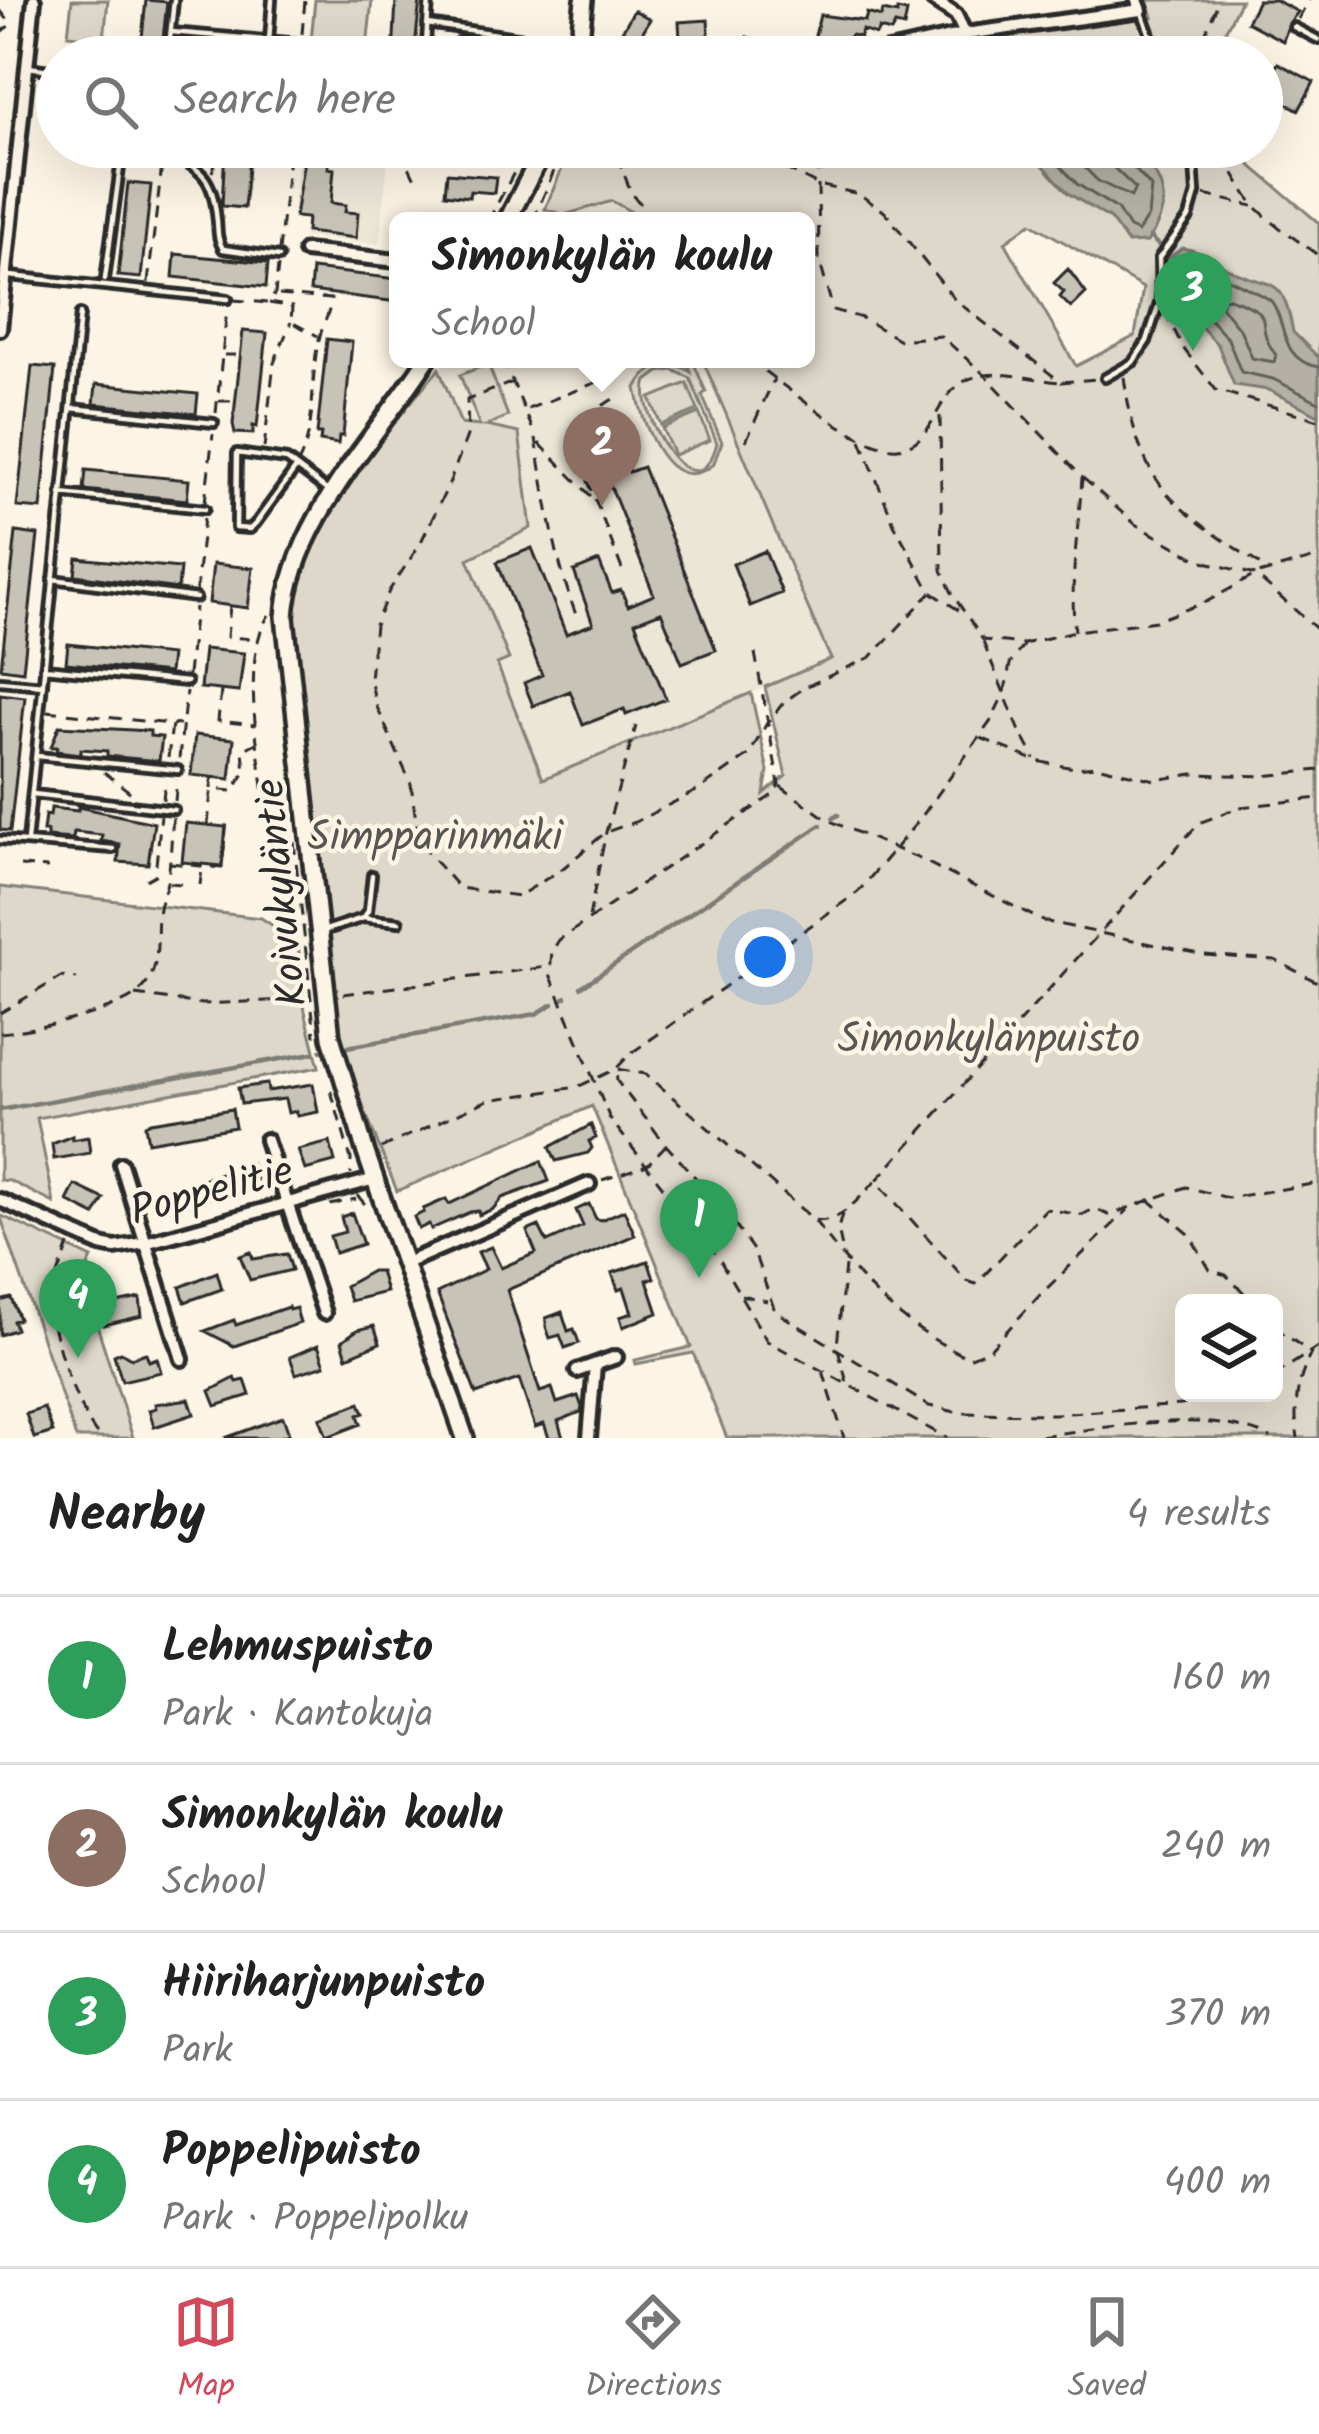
<!DOCTYPE html>
<html lang="en">
<head>
<meta charset="utf-8">
<style>
  body { margin:0; font-family:Kalam,sans-serif; background:#f6f6f6; color:#222 }
  .controls { position:absolute; right:36px; bottom:36px; display:grid; overflow:hidden; border-radius:18px; box-shadow:0 12px 48px #0002 }
  .controls button { width:108px; height:108px; display:grid; place-items:center; padding:0; border:0; border-bottom:3px solid #e0e0e0; background:#fff; color:#222; font:60px sans-serif }
  .you { position:absolute; left:765px; top:957px; width:42px; height:42px; margin:-30px; border:9px solid #fff; border-radius:50%; background:#1a73e8; box-shadow:0 0 0 18px #1a73e833 }
  .badge { display:grid; place-items:center; width:78px; height:78px; border-radius:50%; background:#d1495b; color:#fff; font-size:39px; font-weight:700 }
  .pin { position:absolute; translate:-50% -99px; filter:drop-shadow(0 3px 6px #0008) }
  .pin::after { content:''; position:absolute; top:63px; width:42px; height:36px; background:inherit; clip-path:polygon(0 0,100% 0,50% 100%) }
  .popup { position:absolute; left:389px; top:212px; width:426px; height:156px; box-sizing:border-box; display:grid; place-content:center; border-radius:18px; background:#fff; filter:drop-shadow(0 3px 9px #0005); font-size:39px; white-space:nowrap; color:#767676 }
  .popup b { font-size:45px; color:#222 }
  .popup::after { content:''; position:absolute; left:50%; top:100%; margin-left:-24px; border:24px solid transparent; border-top-color:#fff }
  .list { margin:0; padding:0; list-style:none }
  h2 { display:flex; justify-content:space-between; align-items:center; height:156px; margin:0; padding:0 48px; font-size:51px }
  h2 small { font-size:39px; font-weight:400; color:#767676 }
  .list li { display:grid; grid-template-columns:78px 1fr auto; gap:36px; align-items:center; box-sizing:border-box; height:168px; padding:0 48px; border-top:3px solid #e0e0e0 }
  .list b { display:block; font-size:45px; white-space:nowrap }
  .list p { margin:0; font-size:39px; white-space:nowrap; color:#767676 }
  .list em { font-size:39px; font-style:normal; color:#767676 }
  .icon { flex:none; width:66px; height:66px; fill:none; stroke:currentColor; stroke-width:2; stroke-linecap:round; stroke-linejoin:round }
  .map { position:relative; flex:none; width:1319px; height:1438px; overflow:hidden }
  .search { position:absolute; background:#fff; box-shadow:0 12px 48px #0002; left:36px; right:36px; top:36px; height:132px; display:flex; align-items:center; gap:30px; box-sizing:border-box; padding:0 42px; border-radius:66px; color:#767676; font-size:45px }
  .sheet { height:828px; background:#fff }
  nav { display:flex; justify-content:space-around; align-items:center; box-sizing:border-box; height:168px; border-top:3px solid #e0e0e0; background:#fff; font-size:33px; color:#767676 }
  nav a { display:grid; justify-items:center; gap:6px }
  nav .on { color:#d1495b }
  .map>svg:first-child { display:block }
  .built { fill:#ece6d7 }
  .green { fill:#ded8ca; stroke:#84827a; stroke-width:3; fill-rule:evenodd }
  .water { fill:#b4b0a5; stroke:#7d7b74; stroke-width:3 }
  .lines { fill:none; stroke-linecap:round; stroke-linejoin:round }
  .shore { stroke:#62605c; stroke-width:3 }
  .stream { stroke:#7d7b74; stroke-width:4.5 }
  .building { fill:#c8c3b7; stroke:#2b2b2b; stroke-width:3 }
  .lane-casing { stroke:#2b2b2b; stroke-width:14 }
  .street-casing { stroke:#2b2b2b; stroke-width:20 }
  .secondary-casing { stroke:#2b2b2b; stroke-width:24 }
  .path { stroke:#2b2b2b; stroke-width:3; stroke-dasharray:12 9; stroke-linecap:butt }
  .lane { stroke:#fcf5e5; stroke-width:4.5 }
  .street { stroke:#fcf5e5; stroke-width:10 }
  .secondary { stroke:#fcf5e5; stroke-width:15 }
  .labels { text-anchor:middle; stroke-width:9; stroke-linejoin:round; paint-order:stroke }
  .park-label { font-size:42px; fill:#585653; stroke:#fcf5e5 }
  .street-label { font-size:42px; fill:#2b2b2b; stroke:#fcf5e5 }
</style>
</head>
<body>
<div class="map">
<svg width="1319" height="1438" viewBox="0 0 1319 1438">
  <rect width="100%" height="100%" fill="#fcf5e5"/>
  <filter id="ink" filterUnits="userSpaceOnUse"><feTurbulence type="fractalNoise" baseFrequency=".00833" numOctaves="2"/><feDisplacementMap in="SourceGraphic" scale="24" xChannelSelector="R" yChannelSelector="G"/><feConvolveMatrix kernelMatrix="1 2 1 2 8 2 1 2 1" color-interpolation-filters="sRGB"/></filter>
  <g filter="url(#ink)">
    <path class="built" d="M299,147H398V152H389L379,244L303,237L305,220L293,218Z
      M612,201L637,215L640,221H539L545,209L564,215Z
      M448,359H702L745,454L784,558L831,660L543,780L404,411Z"/>
    <path class="green" d="M72,0H108L104,39L68,35Z
      M315,0H372L366,57L310,51Z
      M1147,0H1241L1212,57H999L967,40L1153,17Z
      M406,147H526L516,164L405,154Z
      M571,147H618L628,155L647,147H800L817,172L962,147H1229L1319,223V1438H727L693,1353L636,1364L635,1360L691,1347L592,1106L397,1191L340,1050L292,617C295,602 296,585 301,571C326,502 392,424 439,369L461,424L480,426L460,375L488,364L508,416L486,426L519,433L531,528L468,559L509,659L497,664L543,779L751,693L768,771L764,794L786,776L765,687L831,659C785,560 747,459 702,359H806V221H640L637,215L612,201L564,215L545,209ZM1031,223L1143,288L1135,336L1076,366L1005,242ZM1184,1303H1274V1393H1184Z
      M687,359H692L706,392L702,395L722,442L713,465C667,499 643,424 636,388C647,366 671,358 691,372ZM673,370L690,378L717,443C696,521 635,412 647,381L659,372Z
      M687,383L698,410L661,425L650,398Z
      M699,413L710,440L674,455L662,428Z
      M0,887L261,918L298,942L305,1011L319,1067L37,1118L54,1203L10,1181L0,1180Z
      M0,1215L92,1258L82,1278L133,1438H76Z"/>
    <path class="water" d="M1027,147H1129C1165,176 1175,201 1147,242L1128,243L1110,219L1068,193Z
      M1182,248C1199,250 1210,259 1225,267C1272,293 1281,268 1293,332L1319,358V415L1268,390L1234,385L1218,345L1175,299L1173,275L1166,260Z"/>
    <g class="lines">
      <path class="shore" d="M1043,147L1077,184L1117,209L1129,228L1138,232L1148,216L1151,187L1125,158L1123,147
        M1064,147L1098,181L1131,197L1135,188L1113,167L1108,147
        M1229,298C1284,317 1249,319 1276,355L1274,362L1252,358L1241,331L1221,306L1223,299Z
        M1319,367C1278,361 1287,319 1271,301C1266,295 1204,268 1192,262L1184,264L1185,292L1228,339L1241,372L1273,379L1319,402"/>
      <path class="stream" d="M1150,237L1159,246
        M833,818L838,815
        M581,987L821,825
        M563,999L566,997
        M347,1047L536,1014L553,1004
        M321,1051H325
        M0,1110L313,1053"/>
    </g>
    <path class="building" d="M146,0L167,2L161,57H140Z
      M396,0H420L414,57H393Z
      M1258,0H1275L1298,12L1289,23L1283,41L1247,22Z
      M634,10L650,19L636,44L620,35Z
      M897,10L907,12L904,27L895,25L891,32L879,29L876,35L862,30L860,37L851,35L844,42L832,39L831,44L814,40L820,15L865,21L867,13L881,17L883,11L897,14Z
      M708,20L709,38L680,39L679,22Z
      M459,36L547,48L546,57H452L454,39Z
      M747,37L776,48L772,57L741,53Z
      M197,42L272,50V57H196Z
      M1278,63L1314,82L1299,110L1263,91Z
      M225,147H250L244,208L222,206Z
      M305,153L330,156L328,168L334,169L331,203L346,205L345,212L358,213L356,238L306,232L307,218L295,217Z
      M447,173L496,177L494,193L470,191L469,197L445,194Z
      M128,183L151,185L141,278L118,276Z
      M175,254L268,263L266,287L173,277Z
      M312,269L398,279V302L310,291Z
      M1068,269L1086,293L1071,308L1060,297L1064,292L1054,283Z
      M243,331L267,333L257,427L253,426V434L235,433L233,424Z
      M327,339L352,342L343,436H339L338,444L320,441L321,434H317Z
      M32,366L55,368L41,509L17,507Z
      M96,384L198,394L196,414L94,404Z
      M625,461L629,472L643,467L716,650L682,663L661,612L635,622L666,699L626,715L624,709L583,725L570,691L533,706L524,683L542,675L497,562L532,548L566,634L593,624L574,571L599,561L612,593L621,590L628,606L654,595L604,470Z
      M86,470L189,480L187,500L84,490Z
      M16,532L38,535L23,671L1,668Z
      M765,551L782,593L750,606L733,564Z
      M77,558L180,568L178,589L75,575Z
      M213,564L253,568L248,608L209,603Z
      M68,644L171,655L169,673L66,663Z
      M204,649L244,653L239,692L200,688Z
      M0,694L25,697L10,831L0,830Z
      M59,726L150,731V736L162,737L159,761L107,756V751L81,749V754L56,751L57,747H51Z
      M195,735L234,739L230,779L191,775Z
      M78,807L154,823L148,864L118,862L120,844L101,841L102,835L74,832L73,839L47,837V831H43L45,815L50,816L51,808L78,811Z
      M186,823L226,827L222,866L182,862Z
      M267,1084L268,1091L313,1084L318,1112L297,1116L296,1111L288,1113L285,1099L241,1104L238,1088Z
      M232,1109L235,1127L148,1142L145,1125L151,1122Z
      M591,1125L596,1138L589,1141L592,1148L588,1153L556,1161L550,1147Z
      M72,1136V1140L88,1137L90,1153L54,1159L52,1144Z
      M330,1142L335,1162L305,1170L298,1150Z
      M541,1161L549,1181L502,1198L493,1209L479,1215L478,1211L470,1212L431,1229L429,1224L419,1229L414,1217L424,1212L423,1209L446,1199L449,1204Z
      M251,1163L257,1183L250,1187L166,1210L161,1193Z
      M75,1185L104,1199L95,1215L67,1201Z
      M589,1204L596,1219L601,1220L624,1210L635,1235L507,1290L540,1392L552,1388L557,1403L578,1396L582,1407L581,1412L558,1421L563,1438H549L544,1424L535,1427L519,1379L476,1394L437,1293L486,1269L478,1252L491,1247L501,1268L536,1253L527,1231L539,1226L547,1242L583,1226L576,1210Z
      M352,1213L363,1244L335,1253L330,1236L345,1232L341,1217Z
      M251,1252L253,1259L287,1254L292,1270L250,1280L240,1256Z
      M648,1261L654,1278L647,1280L658,1313L623,1327L620,1317L632,1313L624,1288L618,1290L612,1273Z
      M372,1271H380L386,1292L350,1301L345,1286Z
      M217,1272L222,1289L185,1302L180,1287Z
      M110,1286L116,1303L140,1298L142,1316L104,1325L93,1291Z
      M11,1298L19,1319L13,1321L16,1329L0,1335V1301Z
      M288,1307L289,1310L296,1308L300,1323L234,1346L205,1331L234,1320L236,1325Z
      M562,1312L568,1331L574,1329L579,1343L565,1348L560,1335L550,1338L546,1327V1318Z
      M374,1326L380,1343L347,1357L342,1341L357,1330Z
      M318,1345L325,1365L296,1374L290,1357Z
      M121,1352L131,1358L146,1353L149,1361L157,1358L161,1372L122,1381L114,1355Z
      M235,1378L237,1382L245,1380L250,1395L216,1406L210,1391Z
      M189,1399L194,1414L154,1427L149,1410L156,1408L155,1404Z
      M360,1403L364,1413L358,1415L361,1424L327,1437L320,1418Z
      M44,1408L53,1432L34,1438L26,1414Z
      M283,1417L289,1434L277,1438H225Z"/>
    <g class="lines">
      <defs>
        <path id="lane" d="M1141,10L1158,57
          M427,24L566,44
          M1294,27L1319,40
          M171,32L301,43
          M269,41L272,0
          M168,57L174,0
          M425,57L429,0
          M28,67L57,71
          M162,151C203,170 212,174 217,221C218,232 217,239 223,249L279,257
          M10,276L228,299
          M105,279L121,160
          M1105,378L1133,362L1147,341L1160,301L1159,258L1189,217L1196,193L1193,147
          M71,408L214,423
          M296,468L256,523L250,529L236,528L237,453L287,460L329,492
          M61,494L205,509
          M53,579L196,598
          M44,668L187,682
          M0,681L43,685
          M37,756L178,770
          M33,794L174,810
          M0,840L113,849
          M27,841L80,314
          M363,918L368,911L372,875
          M323,931L363,918L399,922"/>
        <path id="street" d="M933,0L956,15L965,34L1141,10L1137,0
          M862,57L965,34
          M305,251L398,261
          M0,329L34,0
          M266,1140L324,1313
          M121,1164L182,1359
          M0,1200L101,1245L115,1248L145,1243L375,1179
          M406,1263L589,1184
          M577,1371L616,1357
          M589,1438L595,1365"/>
        <path id="secondary" d="M578,57L584,0
          M507,221L545,147
          M427,359C377,437 291,522 285,617L331,1037L366,1153L465,1438"/>
      </defs>
      <use href="#lane" class="lane-casing"/>
      <use href="#street" class="street-casing"/>
      <use href="#secondary" class="secondary-casing"/>
      <path class="path" d="M0,10L11,24L0,34
        M1298,19L1309,0
        M302,34L305,0
        M1196,57L1219,0
        M405,147L404,156L415,179
        M510,147L517,163
        M596,147L621,166L632,195L658,221
        M1202,147C1235,158 1236,187 1258,209C1276,227 1299,241 1319,256
        M610,155L630,147
        M558,165L586,154H600
        M621,166L712,151L766,159L818,185L859,194L885,212L955,300L1061,382L1097,379
        M212,172L221,147
        M818,185L819,259L833,310L862,318L900,340L941,336L985,375L1082,477C1079,528 1069,581 1075,631
        M1204,195L1253,206
        M488,221L524,154
        M533,221L564,147
        M279,251L290,147
        M148,283L162,165
        M279,295L331,299C330,313 324,322 320,336C308,377 319,421 299,461
        M234,300L268,303L275,294L278,266
        M269,303L292,307L291,322L318,336
        M1165,311L1183,348L1216,390L1319,420
        M224,355H240
        M503,359L535,435
        M748,359C780,381 861,452 898,448C941,444 931,381 985,375C1008,372 1037,380 1060,382
        M1124,377C1140,494 1177,508 1268,570
        M513,382L467,400L468,433L449,484L420,544L389,591L375,625L370,680L377,707L411,784L419,843L459,888L519,896L562,869L606,832L635,822L700,789L749,755L767,723L784,702L805,687L871,657L931,592
        M613,399L579,421L570,434L625,577
        M219,401H236
        M528,409L605,379
        M216,413L227,309
        M940,416L942,570L953,595L983,640L1024,644L1075,631L1156,621L1208,601L1255,575L1319,557
        M536,438C546,501 555,561 578,620
        M861,440L894,524L931,592L963,613
        M746,441L774,379
        M539,443L591,496
        M264,448L274,363L291,322
        M1083,478L1135,524L1199,560L1255,575L1319,631
        M205,502L213,434
        M196,592L204,518
        M230,606L227,637L255,639
        M983,642L1019,729L1035,759
        M1024,644L1010,664L1005,691L991,721L920,819L858,892L630,1054L616,1069L617,1081L666,1145L722,1207L753,1250L775,1311L929,1406L960,1413L1056,1414L1181,1405L1226,1393
        M755,653L779,784L774,794L559,940L552,951L550,974L610,1119L718,1257L767,1341L947,1438
        M188,675L195,607
        M221,691L218,721L256,725
        M47,711L180,725
        M981,738L1036,761L1074,768L1096,766L1155,780L1193,774L1263,776L1319,770
        M168,758L172,724
        M179,759L186,691
        M104,772L135,796
        M212,777L211,789L233,791L245,772L243,750L258,742
        M780,786L828,820L922,860L1043,921L1204,955L1275,960L1319,983
        M163,800L165,780
        M175,801L177,780
        M208,825L211,791
        M269,830C263,773 237,662 269,615
        M294,842L315,1036
        M170,863L222,868L227,821
        M20,866L48,868
        M146,880L155,875L161,815
        M169,883L182,884
        M200,885L202,869
        M589,917L606,832L636,726
        M343,994L547,967
        M135,995L202,1004L310,999
        M0,1013L61,977L77,979
        M0,1033C33,1030 108,1014 135,995C165,974 154,938 159,908C161,899 165,891 167,882C171,861 171,838 173,816
        M331,1091L351,1159V1174
        M381,1148L488,1100L577,1087L616,1069L646,1074L814,1220C840,1225 859,1197 876,1181L967,1281L976,1284L1046,1209L1082,1215L1094,1209L1109,1215L1186,1187L1228,1198L1319,1183
        M602,1180L647,1165L666,1145
        M877,1180L1199,823L1240,807L1319,798
        M357,1195L370,1210
        M1148,1199L1189,1234L1210,1270L1226,1275L1254,1303
        M330,1205L356,1199
        M842,1214L838,1229L844,1257
        M815,1221C862,1284 897,1324 969,1358L990,1349L1040,1295L1128,1210
        M69,1245C62,1265 52,1286 51,1308C51,1335 81,1422 101,1438
        M845,1266L837,1346L848,1386
        M741,1295L767,1301
        M1274,1327L1311,1353C1297,1382 1293,1406 1298,1438
        M823,1371L844,1438
        M1274,1376L1319,1346
        M1020,1438C1096,1431 1201,1405 1271,1438"/>
      <use href="#lane" class="lane"/>
      <use href="#street" class="street"/>
      <use href="#secondary" class="secondary"/>
    </g>
  </g>
  <g class="labels">
    <g class="park-label">
      <text x="435" y="850">Simpparinmäki</text>
      <text x="989" y="1052">Simonkylänpuisto</text>
    </g>
    <g class="street-label">
      <text transform="translate(279 893) rotate(-96)" y="15">Koivukyläntie</text>
      <text transform="translate(211 1189) rotate(-15)" y="15">Poppelitie</text>
    </g>
  </g>
</svg>
<div class="controls">
<button><svg class="icon" aria-label="layers" viewBox="0 0 24 24"><path d="M12 4l9 5-9 5-9-5zM3 14l9 5 9-5"/></svg></button>
</div>
<div class="you"></div>
<div class="pin badge" style="left:699px;top:1278px;background:#2e9e5b">1</div>
<div class="pin badge" style="left:602px;top:506px;background:#8d6e63">2</div>
<div class="popup"><b>Simonkylän koulu</b>School</div>
<div class="pin badge" style="left:1193px;top:351px;background:#2e9e5b">3</div>
<div class="pin badge" style="left:78px;top:1358px;background:#2e9e5b">4</div>
<div class="search"><svg class="icon" aria-label="search" viewBox="0 0 24 24"><circle cx="10" cy="10" r="6"/><path d="M15 15l6 6"/></svg>Search here</div>
</div>
<section class="sheet">
<h2>Nearby<small>4 results</small></h2>
<ul class="list">
<li><span class="badge" style="background:#2e9e5b">1</span><div><b>Lehmuspuisto</b><p>Park · Kantokuja</p></div><em>160 m</em></li>
<li><span class="badge" style="background:#8d6e63">2</span><div><b>Simonkylän koulu</b><p>School</p></div><em>240 m</em></li>
<li><span class="badge" style="background:#2e9e5b">3</span><div><b>Hiiriharjunpuisto</b><p>Park</p></div><em>370 m</em></li>
<li><span class="badge" style="background:#2e9e5b">4</span><div><b>Poppelipuisto</b><p>Park · Poppelipolku</p></div><em>400 m</em></li>
</ul>
</section>
<nav>
<a class="on"><svg class="icon" aria-label="map" viewBox="0 0 24 24"><path d="M3 6l6-2 6 2 6-2v14l-6 2-6-2-6 2zM9 4v14M15 6v14"/></svg>Map</a>
<a><svg class="icon" aria-label="directions" viewBox="0 0 24 24"><path d="M12 3l9 9-9 9-9-9zM9 14v-3h6M13 9l2 2-2 2"/></svg>Directions</a>
<a><svg class="icon" aria-label="saved" viewBox="0 0 24 24"><path d="M7 4h10v16l-5-4-5 4z"/></svg>Saved</a>
</nav>
</body>
</html>
